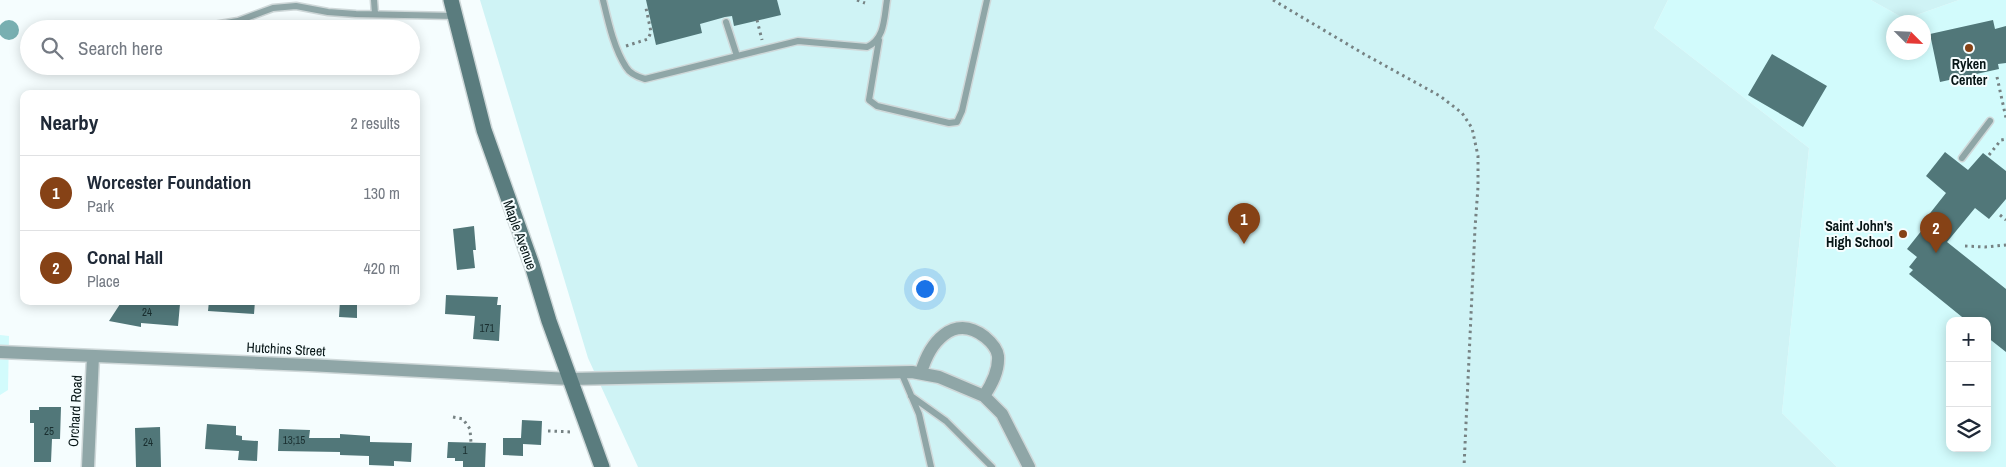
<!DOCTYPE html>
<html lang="en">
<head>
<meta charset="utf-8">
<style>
  body { margin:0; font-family:"Archivo Narrow",sans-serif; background:#f6f6f7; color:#1f2937 }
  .controls { position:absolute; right:15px; bottom:15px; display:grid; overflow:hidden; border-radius:10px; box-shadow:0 2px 12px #0003 }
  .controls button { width:45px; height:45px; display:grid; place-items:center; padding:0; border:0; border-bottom:1px solid #e0e1e3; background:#fff; color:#1f2937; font:25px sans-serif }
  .compass { position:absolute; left:1886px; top:15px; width:45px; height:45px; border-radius:50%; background:#fff; box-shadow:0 2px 12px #0003; rotate:114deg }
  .you { position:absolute; left:924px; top:288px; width:18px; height:18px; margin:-12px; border:4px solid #fff; border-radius:50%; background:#1a73e8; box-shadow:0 0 0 8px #1a73e833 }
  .badge { display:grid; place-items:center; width:32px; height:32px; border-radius:50%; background:#864216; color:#fff; font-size:16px; font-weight:700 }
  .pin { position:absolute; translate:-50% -41px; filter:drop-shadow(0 1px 2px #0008) }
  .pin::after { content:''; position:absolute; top:26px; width:18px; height:15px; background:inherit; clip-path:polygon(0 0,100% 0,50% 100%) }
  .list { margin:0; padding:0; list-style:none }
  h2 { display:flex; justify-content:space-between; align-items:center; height:65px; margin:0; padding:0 20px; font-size:21px }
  h2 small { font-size:16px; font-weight:400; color:#747a83 }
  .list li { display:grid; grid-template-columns:32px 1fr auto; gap:15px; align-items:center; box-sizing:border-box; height:75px; padding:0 20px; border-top:1px solid #e0e1e3 }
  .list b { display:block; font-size:19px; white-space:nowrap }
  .list p { margin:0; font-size:16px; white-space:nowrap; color:#747a83 }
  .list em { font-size:16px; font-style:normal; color:#747a83 }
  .icon { flex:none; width:28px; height:28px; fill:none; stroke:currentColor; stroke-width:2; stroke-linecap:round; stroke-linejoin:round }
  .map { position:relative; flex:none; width:2006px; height:467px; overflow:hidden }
  .search { position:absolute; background:#fff; box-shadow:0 2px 12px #0003; left:20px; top:20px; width:400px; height:55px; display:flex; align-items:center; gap:12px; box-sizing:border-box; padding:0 18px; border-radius:28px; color:#747a83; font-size:19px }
  .panel { position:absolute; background:#fff; box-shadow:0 2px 12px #0003; left:20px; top:90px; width:400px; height:215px; border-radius:10px }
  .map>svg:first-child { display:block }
  .built { fill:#d2fbfc; fill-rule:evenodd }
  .green { fill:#cff3f5 }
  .water { fill:#78afb1 }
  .building { fill:#517779 }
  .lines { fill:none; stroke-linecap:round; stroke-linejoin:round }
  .lane-casing { stroke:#cfd8d9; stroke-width:9 }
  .street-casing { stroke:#cfd8d9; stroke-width:15 }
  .secondary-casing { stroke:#cfd8d9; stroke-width:18 }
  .path { stroke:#768283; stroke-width:3; stroke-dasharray:2.5 4; stroke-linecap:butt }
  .lane { stroke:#8fa6a7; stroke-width:6 }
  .street { stroke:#8fa6a7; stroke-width:12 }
  .secondary { stroke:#5a7c7e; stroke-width:15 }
  .poi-dot { fill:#864216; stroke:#f5fdfe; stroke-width:2 }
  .labels { text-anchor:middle; stroke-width:4; stroke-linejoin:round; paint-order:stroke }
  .number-label { font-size:11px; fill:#192e2f }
  .poi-label { font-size:14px; font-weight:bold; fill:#061516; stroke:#f5fdfe }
  .street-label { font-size:14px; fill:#061516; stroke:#f5fdfe }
</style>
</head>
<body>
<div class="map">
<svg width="2006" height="467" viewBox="0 0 2006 467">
  <rect width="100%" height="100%" fill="#f5fdfe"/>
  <path class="built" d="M1668,0H1871L1905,19L1959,0H2006V467H1837L1782,413L1809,148L1654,28ZM1894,22H1924V52H1894ZM1950,321H1987V448H1950Z
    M0,335L9,336L8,390L0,395Z"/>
  <path class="green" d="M480,0H1668L1654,28L1809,148L1782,413L1837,467H638L588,358Z
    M1871,0H1959L1905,19Z"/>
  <path class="water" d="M-1 30a10 10 0 1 1 20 0a10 10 0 1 1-20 0Z"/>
  <path class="building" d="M646,0H777L781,15L734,26L732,16L725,17L700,24L702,33L656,45Z
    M1993,20L1995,29L2006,26V63L1998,64L1999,69L1940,82L1930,34Z
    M1772,54L1827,86L1803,127L1748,95Z
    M1945,152L1968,170L1983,153L2006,171V199L1995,212L1989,219L1975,208L1947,242L2006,289V352L1987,337V321H1967L1909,274L1913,270L1909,267L1917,257L1907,249L1930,220L1927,217L1946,193L1926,176Z
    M474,226L476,250H473L475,268L457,270L453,229Z
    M446,295L498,297L497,305H501L499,341L473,339L475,316L445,314Z
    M122,301H168L180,304L178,326L141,323V327L109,321Z
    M209,301H255L254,314L208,311Z
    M340,301H357V318L339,317Z
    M39,407H61L60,439H52L51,462H34V423H30V410H39Z
    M522,420L542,421L541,445L523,444V456L503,455V438H521Z
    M207,424L236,426V435L242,436V440L258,441L257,461L238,460L239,451L205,449Z
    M160,427L161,467H136L135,428Z
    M279,429L310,430L309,438H340V434L370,436V442L412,443L411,462L394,461V466L369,465V456L340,455V452L278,451Z
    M448,442L486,443L485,467H463V461H455V458H447Z"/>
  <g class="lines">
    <defs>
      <path id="lane" d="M374,0L375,14
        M603,0C608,21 614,49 626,67C630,74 638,77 645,79L798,41L867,47C885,39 884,18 887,0
        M726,22L737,56
        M208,26L238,21L273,8L296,6L328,12L356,14L454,16
        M879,40L869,100L877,106L949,123L957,122L962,111L987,0
        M1962,158L1990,121
        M901,372L919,414L931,467
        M911,396L946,421L992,467"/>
      <path id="street" d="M0,352L308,365L570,379L912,372L939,377L984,396C992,384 999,371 998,356C997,348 991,342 985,337C953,312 929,344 921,373
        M984,396L1002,414L1029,467
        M88,467L93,356"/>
      <path id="secondary" d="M451,0L484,130L532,265L549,321L602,467"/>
    </defs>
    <use href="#lane" class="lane-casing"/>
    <use href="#street" class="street-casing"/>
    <use href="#secondary" class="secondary-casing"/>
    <path class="path" d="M857,0L865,3
      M1273,0L1364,54L1440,96L1462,113L1472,128L1478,156V187L1475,228L1464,467
      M757,20L762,40
      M626,46L648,39L651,32L646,8
      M1997,77L2006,118
      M1989,155L2001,140L2006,139
      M2000,215L2006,220
      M1965,246L1985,247L2006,245
      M453,417L463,419L470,429L471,443
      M548,431L573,432"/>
    <use href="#lane" class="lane"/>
    <use href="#street" class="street"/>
    <use href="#secondary" class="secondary"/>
  </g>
  <g class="poi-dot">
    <circle cx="1969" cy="48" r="5"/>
    <circle cx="1903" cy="234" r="5"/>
  </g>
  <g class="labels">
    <g class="number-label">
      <text x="147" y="316">24</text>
      <text x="487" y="332">171</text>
      <text x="49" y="435">25</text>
      <text x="294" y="444">13;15</text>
      <text x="148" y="446">24</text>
      <text x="465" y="454">1</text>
    </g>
    <g class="poi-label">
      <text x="1969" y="69">Ryken<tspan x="1969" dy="16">Center</tspan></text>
      <text x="1893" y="231" text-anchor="end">Saint John's<tspan x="1893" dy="16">High School</tspan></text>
    </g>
    <g class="street-label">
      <text transform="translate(520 235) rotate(70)" y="5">Maple Avenue</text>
      <text transform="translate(286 349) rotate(3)" y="5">Hutchins Street</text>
      <text transform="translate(75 411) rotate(-87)" y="5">Orchard Road</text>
    </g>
  </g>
</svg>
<div class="controls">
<button>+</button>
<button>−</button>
<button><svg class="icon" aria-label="layers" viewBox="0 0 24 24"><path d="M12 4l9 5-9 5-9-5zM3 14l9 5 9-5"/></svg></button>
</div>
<svg class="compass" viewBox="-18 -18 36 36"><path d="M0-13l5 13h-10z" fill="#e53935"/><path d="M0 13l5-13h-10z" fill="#747a83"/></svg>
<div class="you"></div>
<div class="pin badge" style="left:1244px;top:244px">1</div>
<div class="pin badge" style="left:1936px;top:253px">2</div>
<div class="search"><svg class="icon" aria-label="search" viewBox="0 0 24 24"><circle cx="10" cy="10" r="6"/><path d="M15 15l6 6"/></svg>Search here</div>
<section class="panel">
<h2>Nearby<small>2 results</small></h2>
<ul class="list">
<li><span class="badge">1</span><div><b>Worcester Foundation</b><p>Park</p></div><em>130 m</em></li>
<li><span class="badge">2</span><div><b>Conal Hall</b><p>Place</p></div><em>420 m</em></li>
</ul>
</section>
</div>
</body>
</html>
